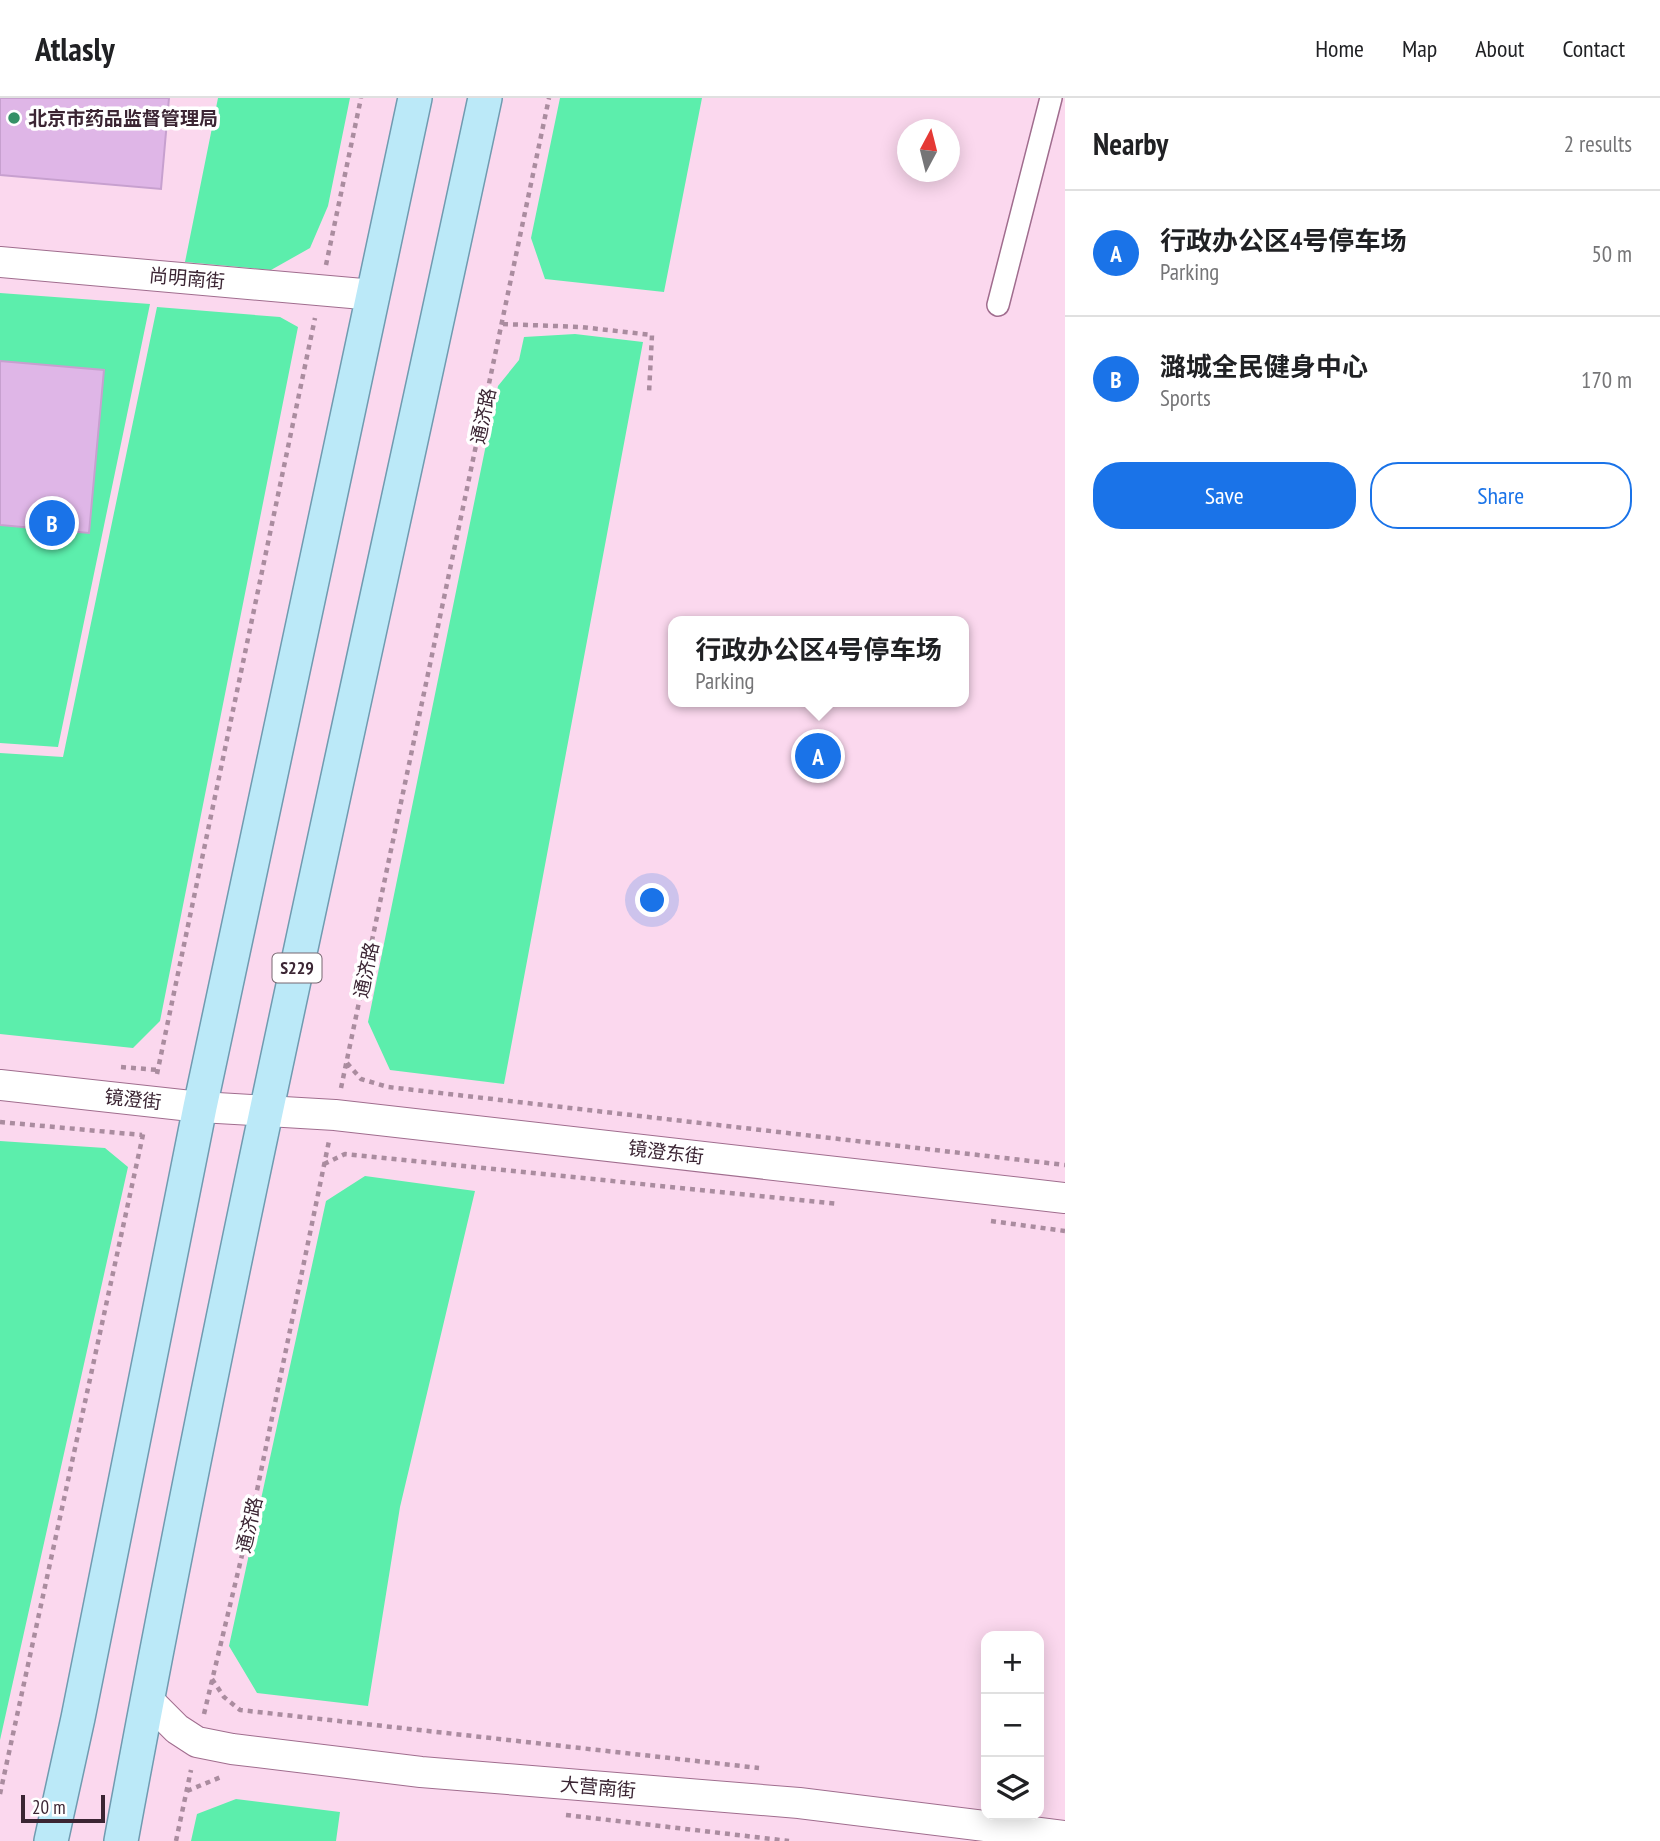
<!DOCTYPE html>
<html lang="en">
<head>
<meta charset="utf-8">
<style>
  body { margin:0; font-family:"PT Sans Narrow","Noto Sans SC",sans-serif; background:#f6f6f6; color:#202124 }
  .controls { position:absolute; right:21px; bottom:21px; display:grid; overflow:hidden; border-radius:14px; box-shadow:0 4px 18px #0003 }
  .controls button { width:63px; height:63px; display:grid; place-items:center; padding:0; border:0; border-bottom:2px solid #e0e0e0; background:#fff; color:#202124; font:35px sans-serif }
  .compass { position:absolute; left:897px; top:21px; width:63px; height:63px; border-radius:50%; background:#fff; box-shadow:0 4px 18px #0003; rotate:7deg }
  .scale { position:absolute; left:21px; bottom:18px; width:84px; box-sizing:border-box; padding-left:7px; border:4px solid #3b2533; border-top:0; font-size:19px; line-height:24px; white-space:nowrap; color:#3b2533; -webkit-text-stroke:5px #fff; paint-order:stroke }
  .you { position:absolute; left:653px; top:803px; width:24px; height:24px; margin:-18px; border:5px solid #fff; border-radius:50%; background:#1a73e8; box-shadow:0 0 0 10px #1a73e833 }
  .badge { display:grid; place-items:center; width:46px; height:46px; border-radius:50%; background:#1a73e8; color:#fff; font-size:23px; font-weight:700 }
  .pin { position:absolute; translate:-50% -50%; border:4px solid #fff; box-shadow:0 2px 7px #0006 }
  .popup { position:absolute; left:668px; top:518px; width:301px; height:91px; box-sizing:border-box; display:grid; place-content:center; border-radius:14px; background:#fff; filter:drop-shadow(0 2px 5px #0005); font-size:23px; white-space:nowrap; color:#757577 }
  .popup b { font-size:26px; color:#202124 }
  .popup::after { content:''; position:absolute; left:50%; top:100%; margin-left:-14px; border:14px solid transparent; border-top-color:#fff }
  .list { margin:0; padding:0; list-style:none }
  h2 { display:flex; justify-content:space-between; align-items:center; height:91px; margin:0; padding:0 28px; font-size:30px }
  h2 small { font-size:23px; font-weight:400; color:#757577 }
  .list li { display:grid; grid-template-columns:46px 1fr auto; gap:21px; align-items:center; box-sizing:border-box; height:126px; padding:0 28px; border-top:2px solid #e0e0e0 }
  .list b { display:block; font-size:26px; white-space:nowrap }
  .list p { margin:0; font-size:23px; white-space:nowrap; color:#757577 }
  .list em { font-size:23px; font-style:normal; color:#757577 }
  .actions { display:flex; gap:14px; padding:21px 28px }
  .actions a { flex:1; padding:16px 0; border:2px solid #1a73e8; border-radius:28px; text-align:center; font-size:24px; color:#1a73e8 }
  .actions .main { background:#1a73e8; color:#fff }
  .icon { flex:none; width:38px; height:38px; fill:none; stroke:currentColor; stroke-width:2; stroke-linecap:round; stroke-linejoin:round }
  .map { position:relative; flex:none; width:1065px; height:1743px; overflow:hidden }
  header { display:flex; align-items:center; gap:42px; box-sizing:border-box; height:98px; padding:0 35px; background:#fff; border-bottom:2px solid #e0e0e0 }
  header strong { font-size:33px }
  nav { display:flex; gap:38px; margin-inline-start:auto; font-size:24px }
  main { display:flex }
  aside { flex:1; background:#fff }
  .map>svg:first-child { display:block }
  .green { fill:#5ceeac }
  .building { fill:#dfb6e7; stroke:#c7a0cf; stroke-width:2 }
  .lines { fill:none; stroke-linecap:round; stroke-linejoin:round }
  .street-casing { stroke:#a06d8e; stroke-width:24 }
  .secondary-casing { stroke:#a06d8e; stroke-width:32 }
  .primary-casing { stroke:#709bb0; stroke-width:36 }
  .path { stroke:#aa8c9f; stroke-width:4.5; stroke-dasharray:5 5; stroke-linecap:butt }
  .street { stroke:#fff; stroke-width:21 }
  .secondary { stroke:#fff; stroke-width:30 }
  .primary { stroke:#bbe9f8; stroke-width:33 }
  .poi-dot { fill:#359067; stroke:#fff; stroke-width:2.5 }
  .labels { text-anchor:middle; stroke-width:7; stroke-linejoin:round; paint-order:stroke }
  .shield { fill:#fff; stroke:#766670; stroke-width:2 }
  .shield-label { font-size:18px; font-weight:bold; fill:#3b2533 }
  .poi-label { font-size:19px; font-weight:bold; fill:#3b2533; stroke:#fff; text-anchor:start }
  .street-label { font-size:19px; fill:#3b2533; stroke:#fff }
</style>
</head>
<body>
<header>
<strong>Atlasly</strong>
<nav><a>Home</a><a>Map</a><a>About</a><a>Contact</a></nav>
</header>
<main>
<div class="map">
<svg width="1065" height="1743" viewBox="0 0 1065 1743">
  <rect width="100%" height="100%" fill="#fbd8ee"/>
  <path class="green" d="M218,0H350L328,108L310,150L271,172L185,164Z
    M560,0H702L664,194L545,181L531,140Z
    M0,195L150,206L58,649L0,645Z
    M157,209L280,219L298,229L160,923L133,950L0,936V655L63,659Z
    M575,236L643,244L504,986L390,972L368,924L498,288L519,262L524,239Z
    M0,1043L105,1050L128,1069L0,1642Z
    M365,1078L475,1093L400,1409L368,1608L257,1595L229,1548L326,1103Z
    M236,1701L340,1714L336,1743H191L197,1716Z"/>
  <path class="building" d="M0,0H169L161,91L0,77Z
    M0,263L104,272L89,435L0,427Z"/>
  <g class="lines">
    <defs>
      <path id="street" d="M998,207L1051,0"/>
      <path id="secondary" d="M0,164L374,197
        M0,987L200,1009L335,1017L1065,1100
        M147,1601L177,1631L197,1644L232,1651L421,1674L799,1705L1065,1738"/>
      <path id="primary" d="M51,1743L78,1620L200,1009L415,0
        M121,1743C228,1159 361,580 485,0"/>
    </defs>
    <use href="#street" class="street-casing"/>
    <use href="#secondary" class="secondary-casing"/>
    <use href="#primary" class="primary-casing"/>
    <path class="path" d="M326,167L361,0
      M503,226L581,229L652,237L649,295
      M347,965L361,981L388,989L1065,1067
      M121,969L158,972
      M157,976L315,220
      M341,990L549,0
      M0,1024L142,1037
      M324,1066L345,1056L839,1106
      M991,1123L1065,1133
      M212,1581L224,1599L240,1612L759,1670
      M204,1616L254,1407L329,1043
      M187,1693L221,1679
      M0,1696L144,1032
      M566,1717L789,1743
      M176,1743L191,1672"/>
    <use href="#street" class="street"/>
    <use href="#secondary" class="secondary"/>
    <use href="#primary" class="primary"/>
  </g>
  <circle class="poi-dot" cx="14" cy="20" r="7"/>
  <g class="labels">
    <rect class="shield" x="272.5" y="855.5" width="49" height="29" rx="5"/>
    <g class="shield-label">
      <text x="297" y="876">S229</text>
    </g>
    <g class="poi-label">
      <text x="28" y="27">北京市药品监督管理局</text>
    </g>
    <g class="street-label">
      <text transform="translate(187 180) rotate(5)" y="7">尚明南街</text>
      <text transform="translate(483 318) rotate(-78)" y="7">通济路</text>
      <text transform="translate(366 872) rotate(-78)" y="7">通济路</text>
      <text transform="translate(133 1001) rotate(6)" y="7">镜澄街</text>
      <text transform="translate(666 1054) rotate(7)" y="7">镜澄东街</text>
      <text transform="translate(249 1427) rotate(-77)" y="7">通济路</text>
      <text transform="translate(598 1689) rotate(5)" y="7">大营南街</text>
    </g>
  </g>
</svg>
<div class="controls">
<button>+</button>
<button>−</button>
<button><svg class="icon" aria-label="layers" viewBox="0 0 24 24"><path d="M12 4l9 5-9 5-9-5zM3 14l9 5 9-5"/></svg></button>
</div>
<svg class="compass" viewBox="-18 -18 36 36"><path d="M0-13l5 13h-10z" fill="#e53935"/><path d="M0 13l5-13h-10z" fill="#757577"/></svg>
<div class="scale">20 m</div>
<div class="you"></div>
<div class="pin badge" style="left:818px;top:658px">A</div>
<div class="popup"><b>行政办公区4号停车场</b>Parking</div>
<div class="pin badge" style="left:52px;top:425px">B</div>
</div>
<aside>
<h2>Nearby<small>2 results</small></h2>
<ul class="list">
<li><span class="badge">A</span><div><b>行政办公区4号停车场</b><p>Parking</p></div><em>50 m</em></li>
<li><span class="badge">B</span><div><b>潞城全民健身中心</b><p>Sports</p></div><em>170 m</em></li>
</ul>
<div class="actions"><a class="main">Save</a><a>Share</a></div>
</aside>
</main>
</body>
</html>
